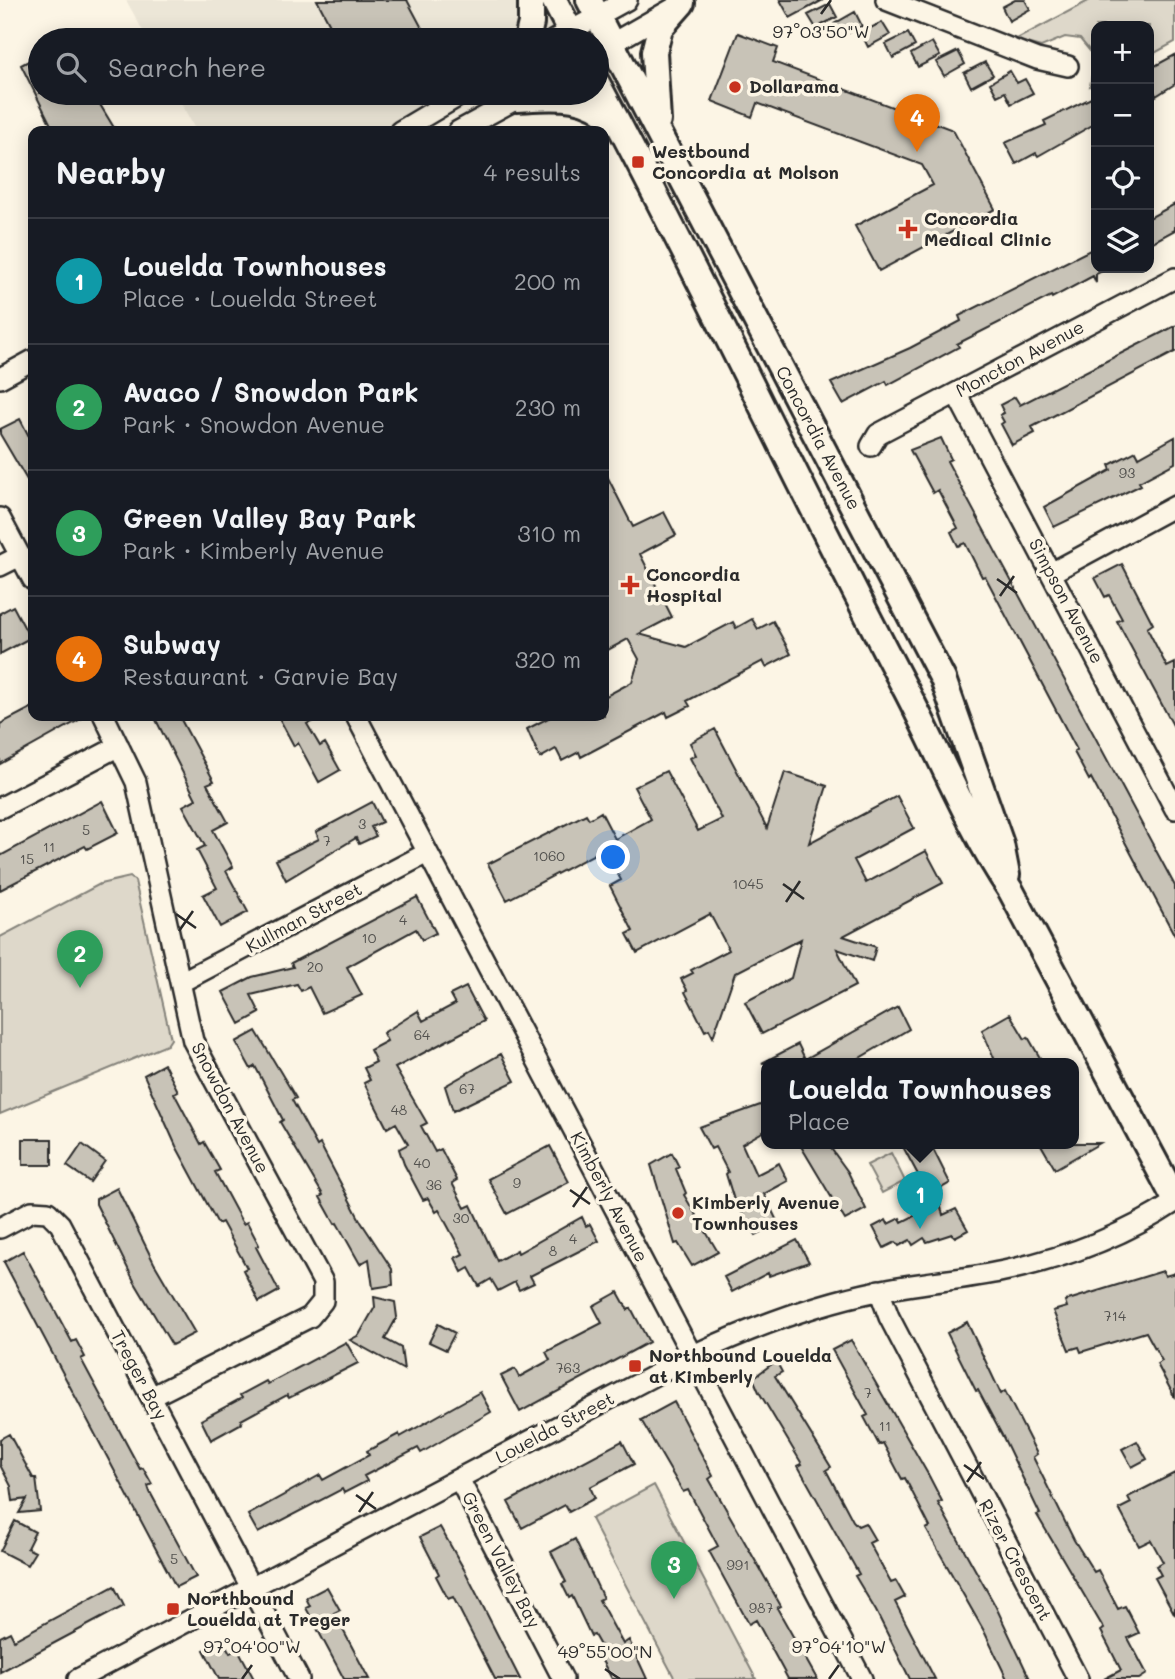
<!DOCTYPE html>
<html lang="en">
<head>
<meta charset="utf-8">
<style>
  body { margin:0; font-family:Mali,sans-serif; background:#20242c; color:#f1f3f6 }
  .controls { position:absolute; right:21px; top:21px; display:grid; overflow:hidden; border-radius:14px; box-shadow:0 4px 18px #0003 }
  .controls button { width:63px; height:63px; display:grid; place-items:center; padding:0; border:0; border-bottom:2px solid #363941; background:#171b24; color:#f1f3f6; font:35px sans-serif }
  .you { position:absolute; left:614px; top:858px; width:24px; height:24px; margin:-18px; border:5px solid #fff; border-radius:50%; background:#1a73e8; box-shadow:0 0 0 10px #1a73e833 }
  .badge { display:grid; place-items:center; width:46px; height:46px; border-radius:50%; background:#c8321e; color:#fff; font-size:23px; font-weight:700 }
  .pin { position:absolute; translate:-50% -58px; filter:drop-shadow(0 2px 4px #0008) }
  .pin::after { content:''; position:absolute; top:37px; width:24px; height:21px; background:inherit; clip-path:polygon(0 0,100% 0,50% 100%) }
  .popup { position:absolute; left:761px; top:1058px; width:318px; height:91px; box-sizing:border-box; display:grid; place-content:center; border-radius:14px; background:#171b24; filter:drop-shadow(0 2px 5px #0005); font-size:23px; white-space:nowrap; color:#9ea1a6 }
  .popup b { font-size:26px; color:#f1f3f6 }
  .popup::after { content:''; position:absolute; left:50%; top:100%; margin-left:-14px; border:14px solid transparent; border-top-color:#171b24 }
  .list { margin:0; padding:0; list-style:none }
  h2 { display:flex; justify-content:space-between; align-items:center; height:91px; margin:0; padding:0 28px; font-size:30px }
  h2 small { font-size:23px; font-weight:400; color:#9ea1a6 }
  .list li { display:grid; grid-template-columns:46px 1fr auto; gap:21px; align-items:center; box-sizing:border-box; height:126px; padding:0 28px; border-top:2px solid #363941 }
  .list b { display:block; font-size:26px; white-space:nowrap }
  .list p { margin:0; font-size:23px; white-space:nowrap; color:#9ea1a6 }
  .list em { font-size:23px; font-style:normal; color:#9ea1a6 }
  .icon { flex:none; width:38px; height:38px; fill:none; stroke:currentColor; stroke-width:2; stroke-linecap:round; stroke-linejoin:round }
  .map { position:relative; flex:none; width:1175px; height:1679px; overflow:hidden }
  .search { position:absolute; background:#171b24; box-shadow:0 4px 18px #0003; left:28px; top:28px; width:581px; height:77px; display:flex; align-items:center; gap:18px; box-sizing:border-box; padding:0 24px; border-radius:38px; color:#9ea1a6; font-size:26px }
  .panel { position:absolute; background:#171b24; box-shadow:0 4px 18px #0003; left:28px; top:126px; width:581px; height:595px; border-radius:14px }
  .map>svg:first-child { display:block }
  .built { fill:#ece6d7 }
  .green { fill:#ded8ca; stroke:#84827a; stroke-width:2 }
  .building { fill:#c8c3b7; stroke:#2b2b2b; stroke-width:2 }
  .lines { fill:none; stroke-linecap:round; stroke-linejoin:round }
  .minor-casing { stroke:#2b2b2b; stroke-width:24 }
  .major-casing { stroke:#2b2b2b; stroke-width:30 }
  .minor { stroke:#fcf5e5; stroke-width:19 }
  .major { stroke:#fcf5e5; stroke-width:24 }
  .ticks { fill:none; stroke:#2b2b2b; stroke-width:2.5 }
  .poi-dot { fill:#c8321e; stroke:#fcf5e5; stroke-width:2.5 }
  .labels { text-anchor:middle; stroke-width:7; stroke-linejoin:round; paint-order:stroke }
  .number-label { font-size:14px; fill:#52514e }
  .poi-label { font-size:18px; font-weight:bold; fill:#2b2b2b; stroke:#fcf5e5; text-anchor:start }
  .street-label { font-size:18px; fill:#2b2b2b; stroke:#fcf5e5 }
  .ticks-label { font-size:18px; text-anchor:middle; fill:#2b2b2b; stroke:#fcf5e5; stroke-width:7; stroke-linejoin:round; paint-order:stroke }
</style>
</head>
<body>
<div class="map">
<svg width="1175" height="1679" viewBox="0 0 1175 1679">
  <rect width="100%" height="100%" fill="#fcf5e5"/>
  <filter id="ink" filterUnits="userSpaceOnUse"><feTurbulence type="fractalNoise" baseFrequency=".0143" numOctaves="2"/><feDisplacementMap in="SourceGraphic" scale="14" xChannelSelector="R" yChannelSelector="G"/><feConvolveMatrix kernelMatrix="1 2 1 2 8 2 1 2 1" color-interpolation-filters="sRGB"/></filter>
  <g filter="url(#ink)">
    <path class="built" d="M126,0H549L568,40H148Z
      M176,93H490L420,131H196Z"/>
    <path class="green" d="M1090,0H1175V42L1149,56V26H1096V83L1090,86L1095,57L1080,39L1065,37L1041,47L1015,40Z
      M130,877L135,881L171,1039L167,1045L0,1114V937L100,884Z
      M891,1153L905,1181L882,1193L867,1165Z
      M654,1485L756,1679H675L591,1519Z"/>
    <path class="building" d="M317,0H407L423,30L403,40H338Z
      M780,0H823L790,18Z
      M1015,0H1025L1030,9L1009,21L1002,7Z
      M830,4L837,17L816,28L808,15Z
      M855,12L862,26L841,37L834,24Z
      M882,22L890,35L868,47L861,33Z
      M738,33L778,48L773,62L953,130L995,209L879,271L855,226L933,185L922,165L757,103L752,117L712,101Z
      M908,33L915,46L893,58L886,44Z
      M932,42L940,56L918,67L911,54Z
      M958,51L965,64L944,76L936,62Z
      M40,55V93H93L116,131H54L21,65Z
      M1175,55V84L1156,96L1154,91L1149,94V69Z
      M985,62L993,75L971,87L964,73Z
      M1010,71L1017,83L1025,79L1033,93L1011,104L1005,92L997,96L990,83Z
      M1091,98L1096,108V123L1038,156L1036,153L1016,164L1005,143L1046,125L1044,121Z
      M1175,204V230L1149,244V218Z
      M1096,247V268H1108L1096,274V283L1093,276L1052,298L1051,296L957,344L959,347L888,385L886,381L843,404L831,383L910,348L961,321L959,316Z
      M1175,326V352L1032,427L1035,433L1012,445L1001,424L1004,422L1000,415L1004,413L1000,405L1015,397L1020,405Z
      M20,419L33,444V490L0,434V429Z
      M1175,437V463L1139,482L1141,485L1054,527L1044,507L1111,470L1109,465L1136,451L1139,457Z
      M941,438L951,459L947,461L1175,886V936L1091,778L1089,780L1074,752L1077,750L985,576L982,577L965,543L958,546L951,532L958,528L938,490L933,493L910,450Z
      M604,470L633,527L664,512L676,535L640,554L672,617L639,634L686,647L733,622L736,628L752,619L758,629L773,621L791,654L766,667L763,661L687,701L690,706L668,717L666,712L581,757L579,752L562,761L556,749L540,758L527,729L552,716H604V697L632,682L639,659L628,639L604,652Z
      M1122,564L1153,624L1147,628L1167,667L1175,663V729L1117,621L1122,619L1109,595L1105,597L1095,578Z
      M13,606L30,638L0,654V613Z
      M33,707V716H86L0,764V724Z
      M154,716H179L214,781L207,784L228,822L213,830L233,867L226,871L248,912L220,927L203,895L217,888L197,850L205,846L183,806L196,799Z
      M278,716H323L307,724L320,746L325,743L340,770L319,782L298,743L294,746Z
      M715,729L767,828L785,772L827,786L809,843L897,796L914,828L854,860L866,883L926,851L943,883L843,936L876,947L872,961L837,949L855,986L762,1034L745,1002L791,978L801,939L735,973L713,1037L709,1029L705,1031L685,992L687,990L681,979L693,973L691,970L729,950L710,914L637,953L627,934L633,931L610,886L621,880L604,849L507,900L488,864L586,814L589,819L601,812L615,839L651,819L634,787L666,771L698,831L722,819L690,758L696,755L690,743Z
      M102,801L118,833L87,849L85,846L0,890V856Z
      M372,802L382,822L371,827L376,836L359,844L356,838L286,880L276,860L319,839L316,832Z
      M417,897L436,933L422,940L416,929L347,967L362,995L322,1013L309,987L301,991L297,984L251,995L260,1013L240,1024L223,992L252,977L293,967L291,963Z
      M466,987L484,1021L395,1068L427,1123L421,1126L435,1152L441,1149L457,1180L452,1183L465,1208L471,1205L497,1261L517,1250L518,1253L582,1217L586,1226L590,1224L599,1241L530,1276L534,1283L519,1290L515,1282L498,1291L491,1279L479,1286L469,1268L462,1272L455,1258L463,1254L439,1210L436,1212L428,1198L423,1200L404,1164L399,1149L408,1144L396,1123L387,1128L364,1083L370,1080L364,1068L376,1062L370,1050L387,1041L383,1033L418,1011L423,1021L455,1004L450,995Z
      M898,1007L909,1029L851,1063H762L798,1044L805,1059Z
      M1010,1014L1025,1039L1028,1037L1043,1063H996L982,1030Z
      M256,1031L296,1098L292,1100L317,1146L320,1144L361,1222L392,1269L393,1285L373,1288L369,1259L360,1264L337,1223L335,1224L320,1197L323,1195L280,1122L283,1120L255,1066L251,1069L236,1042Z
      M501,1054L515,1081L453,1111L445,1086Z
      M164,1064L178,1091L174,1093L201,1144L204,1142L220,1170L215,1172L243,1224L247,1222L259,1245L256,1247L279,1291L259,1302L243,1270L247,1268L222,1222L218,1224L176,1146L144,1075Z
      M766,1103V1130L742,1144L756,1175L779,1163L788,1181L764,1194L778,1223L756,1235L734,1200L726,1174L728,1172L715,1147L711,1149L699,1127Z
      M23,1139H52V1165H23Z
      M799,1143H827L848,1172L866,1209L845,1220Z
      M901,1143H930L950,1183L929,1195Z
      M1040,1143H1100L1055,1169Z
      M82,1144L105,1161L90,1182L67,1166Z
      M550,1146L569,1182L507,1214L488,1179Z
      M672,1153L679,1167L676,1169L686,1193L684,1195L718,1252L692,1266L678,1243L675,1244L651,1165Z
      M117,1188L154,1263L195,1333L172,1345L134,1281L96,1204V1199Z
      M940,1203L943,1215L956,1209L968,1230L955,1237L952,1234L927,1242L924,1238L913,1245L910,1240L899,1246L896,1242L884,1248L873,1227L886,1220L888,1224L900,1218L902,1222Z
      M797,1240L809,1262L769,1276L768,1273L732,1292L724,1277Z
      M23,1251L72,1342L76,1340L85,1357L81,1359L140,1469L143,1468L152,1484L148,1486L150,1492L196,1577L176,1587L4,1262Z
      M1163,1271L1165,1276L1175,1273V1398L1157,1364L1162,1361L1146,1332L1081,1352L1079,1347L1069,1350L1053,1311L1067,1307L1065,1301Z
      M618,1292L628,1310L631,1308L649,1342L520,1412L501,1376L515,1369L519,1377L550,1360L546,1352L602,1323L593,1306Z
      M374,1297L395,1302L397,1317L385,1339L401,1348L404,1370L350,1340L359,1335L375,1307Z
      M967,1322L1001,1394L1005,1391L1037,1454L1033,1457L1074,1540L1094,1572L1098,1570L1118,1609L1125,1606L1139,1633L1128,1638L1147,1674L1139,1679H1104L1121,1670L1101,1631L1104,1629L1037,1515L1040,1514L1003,1437L978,1390L976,1391L947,1333Z
      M438,1324L455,1333L446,1350L429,1342Z
      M851,1340L929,1476L942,1501L938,1503L996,1607L1030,1679H1007L984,1631L926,1529L930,1527L905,1478L902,1479L883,1443L879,1445L864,1417L868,1415L832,1350Z
      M346,1342L358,1363L289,1398L287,1395L241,1420L242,1423L211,1440L201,1420L242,1398L240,1395L266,1381L268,1384Z
      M776,1361L782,1372L775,1376L831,1467L826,1470L853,1521L858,1526L865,1523L875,1540L869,1543L891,1583L896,1581L905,1597L895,1602L935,1679H910L876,1611L855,1576L859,1574L798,1466L802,1464L759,1392L753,1378Z
      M480,1392L491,1412L421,1453L418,1448L364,1476L367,1481L344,1493L342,1489L258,1533L248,1515L320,1475L323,1480L369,1455L367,1451L399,1434L400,1437Z
      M674,1402L713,1476L709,1479L781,1606L777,1608L817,1679H788L756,1620L749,1624L709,1551L718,1546L688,1490L683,1492L641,1420Z
      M9,1434L33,1478H36L40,1511L19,1513L27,1499L13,1501L11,1486L0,1465V1439Z
      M622,1441L634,1464L590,1487L595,1498L569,1512L565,1505L522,1528L508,1502Z
      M1137,1441L1147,1459L1132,1467L1122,1449Z
      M1175,1473V1615L1155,1578L1161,1575L1156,1566L1163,1562L1151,1540L1139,1546L1119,1509L1131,1503L1128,1497Z
      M15,1521L35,1532L27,1548L35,1552L27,1565L0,1551Z
      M440,1527L465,1571L520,1679H495L453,1597L448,1599L436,1576L439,1574L420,1537Z
      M575,1539L603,1598L599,1600L623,1644L629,1640L647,1679H612L601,1659L606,1656L594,1635L591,1636L572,1596L569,1598L562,1584L566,1582L551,1552Z
      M114,1586L124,1606L0,1672V1637L10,1632L14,1640Z
      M327,1587L340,1610L334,1613L369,1679H344L306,1608L310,1606L306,1598Z
      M223,1640L230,1653L238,1649L254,1679H219L204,1650Z"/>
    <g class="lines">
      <defs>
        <path id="minor" d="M886,0L1037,59L1068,66
          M554,40L627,0
          M597,52L672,9
          M400,131L464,93
          M458,131L528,93
          M0,378L33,360
          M956,393L1175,809
          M871,446L878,434L1175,278
          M0,518L33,580
          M0,566L20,556
          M1051,573L1175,506
          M104,716L136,782L193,1041L323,1282V1301L310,1317L151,1397
          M356,716L862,1679
          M0,808L119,746
          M181,982L427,853
          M0,1228L32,1211L48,1212L60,1224L299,1679
          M879,1290L889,1317L1078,1679
          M459,1479L563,1679
          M78,1679L693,1355C753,1327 814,1304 878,1291C920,1282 962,1280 1004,1271C1064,1258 1124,1236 1175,1202"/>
        <path id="major" d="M554,0L575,40
          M589,0L943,679L1001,844L1007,875
          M527,40L531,23V0
          M597,83C704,283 800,489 906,690C941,757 969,828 1011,891L1175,1199
          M517,99C553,97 587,92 614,121
          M658,121L654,52L660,28L682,3"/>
      </defs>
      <use href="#minor" class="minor-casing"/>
      <use href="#major" class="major-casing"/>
      <use href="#minor" class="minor"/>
      <use href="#major" class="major"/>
    </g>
  </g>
  <path class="ticks" d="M821,14L831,0M997,579L1017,593M1000,596L1014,576M783,884L804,899M786,902L800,881M176,914L196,928M179,931L193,911M570,1190L590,1204M573,1207L587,1187M964,1465L984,1479M967,1482L981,1462M356,1495L376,1509M359,1512L373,1492M605,1669L620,1679M242,1679L252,1665M829,1679L839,1665"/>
  <g class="poi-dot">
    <circle cx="735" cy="87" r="7"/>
    <rect x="631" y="155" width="14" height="14" rx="3.5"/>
    <path d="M904.5 218.5h7v7h7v7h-7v7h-7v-7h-7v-7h7z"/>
    <path d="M626.5 574.5h7v7h7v7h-7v7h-7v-7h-7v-7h7z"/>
    <circle cx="678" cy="1213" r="7"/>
    <rect x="628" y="1359" width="14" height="14" rx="3.5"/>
    <rect x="166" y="1602" width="14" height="14" rx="3.5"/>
  </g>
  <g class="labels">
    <g class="number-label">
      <text x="1127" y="478">93</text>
      <text x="362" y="829">3</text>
      <text x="86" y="835">5</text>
      <text x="327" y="846">7</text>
      <text x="49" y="852">11</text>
      <text x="549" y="861">1060</text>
      <text x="27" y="864">15</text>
      <text x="748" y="889">1045</text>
      <text x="403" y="925">4</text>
      <text x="369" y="943">10</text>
      <text x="315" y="972">20</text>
      <text x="422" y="1040">64</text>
      <text x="467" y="1094">67</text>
      <text x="399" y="1115">48</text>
      <text x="422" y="1168">40</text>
      <text x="517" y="1188">9</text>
      <text x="434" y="1190">36</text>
      <text x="461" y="1223">30</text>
      <text x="573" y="1244">4</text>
      <text x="553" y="1256">8</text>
      <text x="1115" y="1321">714</text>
      <text x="568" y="1373">763</text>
      <text x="868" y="1398">7</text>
      <text x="885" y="1431">11</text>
      <text x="174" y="1564">5</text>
      <text x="738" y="1570">991</text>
      <text x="761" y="1613">987</text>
    </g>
    <g class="poi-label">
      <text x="749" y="93">Dollarama</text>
      <text x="652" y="158">Westbound<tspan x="652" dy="21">Concordia at Molson</tspan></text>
      <text x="924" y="225">Concordia<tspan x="924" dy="21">Medical Clinic</tspan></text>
      <text x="646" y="581">Concordia<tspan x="646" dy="21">Hospital</tspan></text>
      <text x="692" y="1209">Kimberly Avenue<tspan x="692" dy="21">Townhouses</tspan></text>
      <text x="649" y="1362">Northbound Louelda<tspan x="649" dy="21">at Kimberly</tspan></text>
      <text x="187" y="1605">Northbound<tspan x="187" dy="21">Louelda at Treger</tspan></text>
    </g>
    <g class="street-label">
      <text transform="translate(1020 359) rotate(-28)" y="6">Moncton Avenue</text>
      <text transform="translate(818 438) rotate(62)" y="6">Concordia Avenue</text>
      <text transform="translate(1066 601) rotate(62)" y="6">Simpson Avenue</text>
      <text transform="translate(304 918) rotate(-28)" y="6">Kullman Street</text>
      <text transform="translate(230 1108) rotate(62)" y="6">Snowdon Avenue</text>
      <text transform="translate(609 1197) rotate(62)" y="6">Kimberly Avenue</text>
      <text transform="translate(139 1375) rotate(62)" y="6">Treger Bay</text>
      <text transform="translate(555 1428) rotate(-28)" y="6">Louelda Street</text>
      <text transform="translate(501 1560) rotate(63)" y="6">Green Valley Bay</text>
      <text transform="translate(1015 1560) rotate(62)" y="6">Rizer Crescent</text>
    </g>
  </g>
  <g class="ticks-label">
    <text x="821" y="38">97°03'50"W</text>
    <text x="252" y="1653">97°04'00"W</text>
    <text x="839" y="1653">97°04'10"W</text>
    <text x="605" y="1658">49°55'00"N</text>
  </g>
</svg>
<div class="controls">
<button>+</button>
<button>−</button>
<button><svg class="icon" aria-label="locate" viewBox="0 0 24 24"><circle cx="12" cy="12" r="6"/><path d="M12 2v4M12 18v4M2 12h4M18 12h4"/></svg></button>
<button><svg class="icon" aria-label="layers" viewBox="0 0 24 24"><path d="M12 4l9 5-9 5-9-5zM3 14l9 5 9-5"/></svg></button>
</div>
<div class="you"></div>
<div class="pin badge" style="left:920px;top:1229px;background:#0f9aa8">1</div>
<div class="popup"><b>Louelda Townhouses</b>Place</div>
<div class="pin badge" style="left:80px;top:988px;background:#2e9e5b">2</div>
<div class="pin badge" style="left:674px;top:1599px;background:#2e9e5b">3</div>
<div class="pin badge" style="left:917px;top:152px;background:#e8710a">4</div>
<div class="search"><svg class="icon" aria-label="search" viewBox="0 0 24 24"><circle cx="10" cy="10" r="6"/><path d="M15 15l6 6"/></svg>Search here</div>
<section class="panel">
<h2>Nearby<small>4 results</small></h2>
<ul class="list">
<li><span class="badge" style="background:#0f9aa8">1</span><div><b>Louelda Townhouses</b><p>Place · Louelda Street</p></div><em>200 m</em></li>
<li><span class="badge" style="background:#2e9e5b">2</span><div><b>Avaco / Snowdon Park</b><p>Park · Snowdon Avenue</p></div><em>230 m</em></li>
<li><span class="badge" style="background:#2e9e5b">3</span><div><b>Green Valley Bay Park</b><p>Park · Kimberly Avenue</p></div><em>310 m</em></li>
<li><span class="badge" style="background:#e8710a">4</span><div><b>Subway</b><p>Restaurant · Garvie Bay</p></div><em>320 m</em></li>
</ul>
</section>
</div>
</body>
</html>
